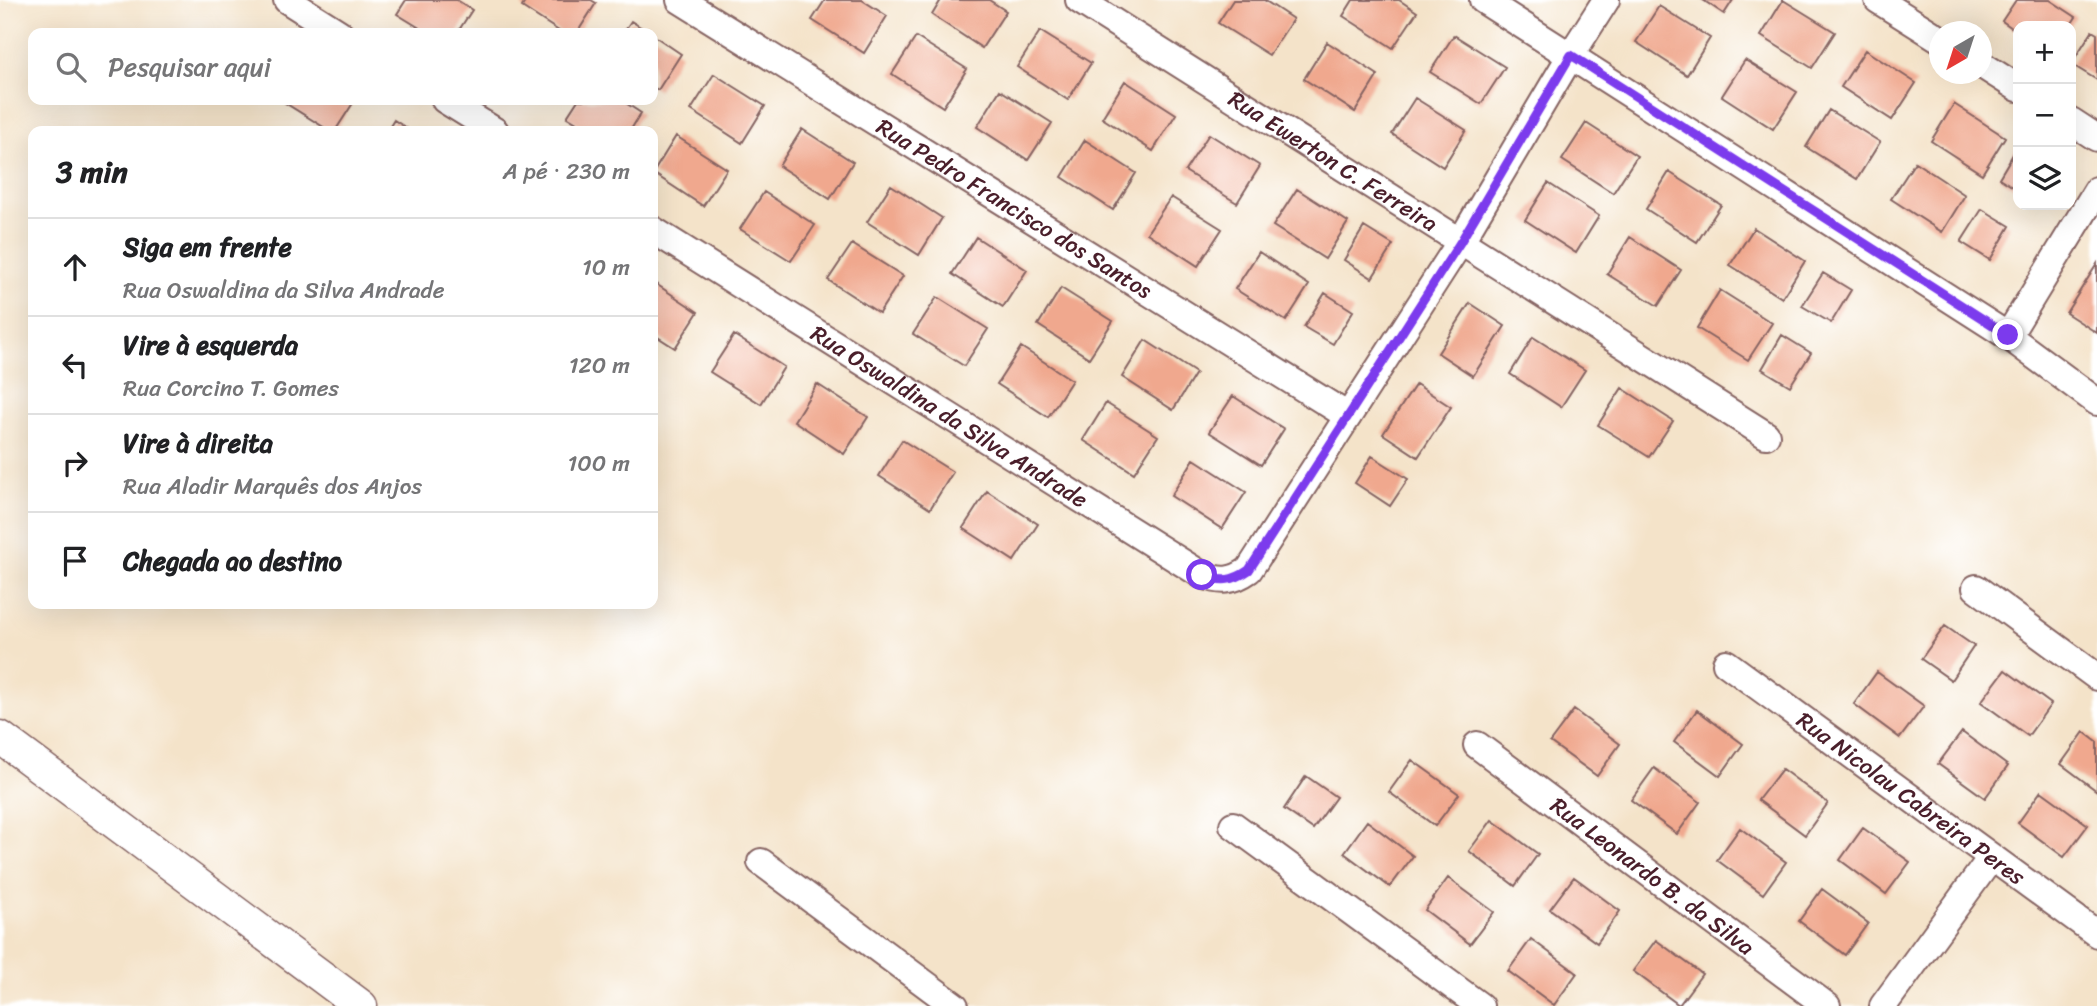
<!DOCTYPE html>
<html lang="pt">
<head>
<meta charset="utf-8">
<style>
  body { margin:0; font-family:Sriracha,sans-serif; background:#f2f2f2; color:#202124 }
  .controls { position:absolute; right:21px; top:21px; display:grid; overflow:hidden; border-radius:14px; box-shadow:0 7px 28px #0002 }
  .controls button { width:63px; height:63px; display:grid; place-items:center; padding:0; border:0; border-bottom:2px solid #e0e0e0; background:#fff; color:#202124; font:35px sans-serif }
  .compass { position:absolute; left:1929px; top:21px; width:63px; height:63px; border-radius:50%; background:#fff; box-shadow:0 7px 28px #0002; rotate:219deg }
  .stop { position:absolute; width:21px; height:21px; margin:-16px; border:5px solid #7c3aed; border-radius:50%; background:#fff }
  .stop.end { background:#7c3aed; border-color:#fff; box-shadow:0 2px 7px #0008 }
  .list { margin:0; padding:0; list-style:none }
  h2 { display:flex; justify-content:space-between; align-items:center; height:91px; margin:0; padding:0 28px; font-size:30px }
  h2 small { font-size:23px; font-weight:400; color:#757577 }
  .list li { display:grid; grid-template-columns:46px 1fr auto; gap:21px; align-items:center; box-sizing:border-box; height:98px; padding:0 28px; border-top:2px solid #e0e0e0 }
  .list b { display:block; font-size:26px; white-space:nowrap }
  .list p { margin:0; font-size:23px; white-space:nowrap; color:#757577 }
  .list em { font-size:23px; font-style:normal; color:#757577 }
  .icon { flex:none; width:38px; height:38px; fill:none; stroke:currentColor; stroke-width:2; stroke-linecap:round; stroke-linejoin:round }
  .map { position:relative; flex:none; width:2097px; height:1006px; overflow:hidden }
  .search { position:absolute; background:#fff; box-shadow:0 7px 28px #0002; left:28px; top:28px; width:630px; height:77px; display:flex; align-items:center; gap:18px; box-sizing:border-box; padding:0 24px; border-radius:14px; color:#757577; font-size:26px }
  .panel { position:absolute; background:#fff; box-shadow:0 7px 28px #0002; left:28px; top:126px; width:630px; height:483px; border-radius:14px }
  .map>svg:first-child { display:block }
  .building { fill:#f0a88e }
  .lines { fill:none; stroke-linecap:round; stroke-linejoin:round }
  .minor-casing { stroke:#866462; stroke-width:30 }
  .tertiary-casing { stroke:#866462; stroke-width:35 }
  .minor { stroke:#fff; stroke-width:26 }
  .tertiary { stroke:#fff; stroke-width:32 }
  .route { stroke:#7c3aed; stroke-width:9 }
  .labels { text-anchor:middle; stroke-width:6; stroke-linejoin:round; paint-order:stroke }
  .street-label { font-size:23px; fill:#4a1f2b; stroke:#fff }
</style>
</head>
<body>
<div class="map">
<svg width="2097" height="1006" viewBox="0 0 2097 1006">
  <rect width="100%" height="100%" fill="#fff"/>
  <filter id="ink" filterUnits="userSpaceOnUse"><feTurbulence type="fractalNoise" baseFrequency=".0143" numOctaves="2"/><feDisplacementMap in="SourceGraphic" scale="14" xChannelSelector="R" yChannelSelector="G"/><feConvolveMatrix kernelMatrix="1 2 1 2 8 2 1 2 1" color-interpolation-filters="sRGB"/></filter>
  <filter id="wash" filterUnits="userSpaceOnUse"><feTurbulence type="fractalNoise" baseFrequency=".00686" numOctaves="4" result="noise"/><feDisplacementMap in="SourceGraphic" scale="28" xChannelSelector="R" yChannelSelector="G"/><feGaussianBlur stdDeviation="1.57" result="paint"/><feColorMatrix in="noise" values="0 0 0 0 0 0 0 0 0 0 0 0 0 0 0 0 0 1.4 0 .05"/><feComposite in="paint" operator="in"/></filter>
  <g filter="url(#wash)">
    <rect width="100%" height="100%" fill="#f4e3c9"/>
    <g id="blocks">
      <path class="building" d="M406,0H457L472,10L457,33H428L397,14Z
        M526,0H591L596,3L577,33H562L522,7Z
        M825,0H862L887,16L864,53L812,20Z
        M941,0H989L1006,11L982,48L932,15Z
        M1233,0H1264L1293,19L1269,55L1218,23Z
        M1353,0H1399L1417,12L1393,48L1343,16Z
        M1703,0H1733L1724,14Z
        M1783,0L1835,32L1812,68L1761,36Z
        M2016,0H2050L2076,17L2070,26H2018V32L2002,21Z
        M1659,6L1710,38L1687,75L1636,42Z
        M631,21L650,33H623Z
        M1040,31L1091,63L1068,100L1017,67Z
        M2092,31L2097,34V80L2071,64Z
        M653,35L681,54L658,90L653,87Z
        M1454,35L1505,67L1481,104L1430,72Z
        M916,37L967,69L943,107L892,74Z
        M1327,42L1378,75L1355,112L1304,79Z
        M1865,50L1916,83L1892,120L1841,87Z
        M1745,60L1797,92L1773,129L1722,96Z
        M714,74L765,106L742,143L691,110Z
        M1125,81L1176,114L1153,151L1102,118Z
        M1000,90L1052,123L1028,160L977,127Z
        M1415,98L1466,130L1443,167L1392,134Z
        M283,100H355L335,131H330L282,101Z
        M578,100H621L641,113L630,131H590L567,117Z
        M1954,104L2005,137L1982,174L1931,141Z
        M1829,110L1880,142L1857,179L1806,147Z
        M394,120L411,131H387Z
        M1586,123L1637,156L1613,193L1562,160Z
        M802,129L853,162L830,199L779,166Z
        M1209,134L1260,166L1237,203L1185,171Z
        M676,136L727,169L703,206L653,173Z
        M1085,140L1136,173L1113,210L1062,177Z
        M2018,146V190L1999,178Z
        M1915,162L1965,195L1942,232L1891,199Z
        M1669,172L1721,205L1697,242L1646,209Z
        M1548,183L1599,216L1576,253L1525,220Z
        M891,185L942,218L919,255L867,222Z
        M1297,189L1348,222L1325,259L1273,226Z
        M764,192L815,225L791,261L740,229Z
        M1171,197L1222,229L1198,266L1147,233Z
        M1982,209L2010,226L1990,260L1961,242Z
        M1364,227L1393,245L1372,278L1344,260Z
        M1754,228L1805,261L1782,298L1730,265Z
        M976,237L1027,270L1003,307L952,274Z
        M1630,237L1681,270L1658,306L1607,274Z
        M852,244L903,276L879,313L828,280Z
        M1259,252L1309,285L1286,321L1235,289Z
        M2097,264V333L2066,313Z
        M1823,273L1851,290L1831,323L1802,306Z
        M653,282L698,312L675,348L653,334Z
        M1061,288L1113,321L1089,358L1038,325Z
        M1720,290L1772,323L1748,360L1697,328Z
        M1325,293L1353,311L1333,344L1304,327Z
        M937,297L988,329L964,366L913,334Z
        M1470,303L1505,326L1473,376L1438,353Z
        M734,335L784,367L761,404L710,372Z
        M1782,335L1811,353L1790,386L1762,369Z
        M1533,337L1585,370L1561,407L1510,374Z
        M1145,340L1196,373L1173,410L1122,377Z
        M1021,347L1072,380L1048,417L997,384Z
        M817,384L868,417L844,454L794,421Z
        M1416,384L1451,407L1418,457L1383,434Z
        M1622,388L1673,421L1649,457L1598,425Z
        M1233,396L1284,429L1261,465L1209,432Z
        M1106,403L1158,436L1134,473L1083,440Z
        M902,440L953,472L930,509L879,476Z
        M1372,456L1408,479L1390,506L1355,483Z
        M1194,459L1246,492L1222,529L1171,496Z
        M987,491L1038,524L1014,561L963,528Z
        M1945,626L1974,646L1951,680L1921,659Z
        M2005,670L2051,704L2028,736L1981,702Z
        M1877,672L1924,706L1900,738L1854,704Z
        M1574,710L1620,744L1597,776L1550,742Z
        M1697,710L1743,744L1720,776L1674,742Z
        M1962,732L2008,766L1985,798L1938,764Z
        M2084,732L2097,742V791L2061,764Z
        M1412,760L1459,794L1435,826L1389,792Z
        M1654,768L1700,802L1677,834L1631,800Z
        M1782,769L1828,803L1805,835L1758,800Z
        M1306,776L1336,797L1313,829L1284,809Z
        M2041,791L2088,825L2064,857L2018,823Z
        M1492,820L1538,854L1515,886L1469,851Z
        M1367,821L1413,856L1390,887L1344,853Z
        M1740,828L1786,862L1763,894L1717,860Z
        M1863,828L1910,862L1886,894L1840,860Z
        M1574,877L1620,911L1597,943L1550,909Z
        M1448,878L1494,912L1470,944L1425,910Z
        M1822,889L1868,923L1845,955L1799,921Z
        M1531,939L1577,973L1554,1005L1508,971Z
        M1656,940L1702,974L1679,1005L1633,971Z"/>
    </g>
  </g>
  <g filter="url(#ink)">
    <use href="#blocks" fill-opacity="0" stroke="#866462" stroke-width="2"/>
    <g class="lines">
      <defs>
        <g id="minor">
          <path d="M287,0L339,33"/>
          <path id="s1" d="M680,0L1348,416"/>
          <path id="s2" d="M1079,0L1766,435"/>
          <path d="M1483,0L2008,336L2097,402"/>
          <path d="M1878,0L1940,39"/>
          <path d="M1982,65L2018,88"/>
          <path d="M445,100L495,131"/>
          <path d="M2071,121L2097,138"/>
          <path id="s3" d="M653,230L1202,575C1221,582 1232,582 1249,570L1461,241L1571,55L1606,0"/>
          <path d="M2008,336L2097,190"/>
          <path d="M1976,588L2097,677"/>
          <path id="s4" d="M1726,663L2097,934"/>
          <path id="s5" d="M1477,745L1827,1006"/>
          <path d="M1233,825L1480,1006"/>
          <path d="M761,862L955,1006"/>
          <path d="M1883,1006L1991,858"/>
        </g>
        <path id="tertiary" d="M0,737L361,1006"/>
      </defs>
      <use href="#minor" class="minor-casing"/>
      <use href="#tertiary" class="tertiary-casing"/>
      <use href="#minor" class="minor"/>
      <use href="#tertiary" class="tertiary"/>
    </g>
  </g>
  <g class="lines" filter="url(#ink)">
    <path class="route" d="M1202,575C1221,582 1232,582 1249,570L1461,241L1571,55L2008,335"/>
  </g>
  <g class="labels">
    <g class="street-label">
      <text dy="8" stroke="none"><textPath href="#s2" startOffset="301">Rua Ewerton C. Ferreira</textPath></text>
      <text dy="8" stroke="none"><textPath href="#s1" startOffset="394">Rua Pedro Francisco dos Santos</textPath></text>
      <text dy="8" stroke="none"><textPath href="#s3" startOffset="350">Rua Oswaldina da Silva Andrade</textPath></text>
      <text dy="8" stroke="none"><textPath href="#s4" startOffset="229">Rua Nicolau Cabreira Peres</textPath></text>
      <text dy="8" stroke="none"><textPath href="#s5" startOffset="219">Rua Leonardo B. da Silva</textPath></text>
    </g>
  </g>
</svg>
<div class="controls">
<button>+</button>
<button>−</button>
<button><svg class="icon" aria-label="layers" viewBox="0 0 24 24"><path d="M12 4l9 5-9 5-9-5zM3 14l9 5 9-5"/></svg></button>
</div>
<svg class="compass" viewBox="-18 -18 36 36"><path d="M0-13l5 13h-10z" fill="#e53935"/><path d="M0 13l5-13h-10z" fill="#757577"/></svg>
<div class="stop" style="left:1202px;top:575px"></div>
<div class="stop end" style="left:2008px;top:335px"></div>
<div class="search"><svg class="icon" aria-label="search" viewBox="0 0 24 24"><circle cx="10" cy="10" r="6"/><path d="M15 15l6 6"/></svg>Pesquisar aqui</div>
<section class="panel">
<h2>3 min<small>A pé · 230 m</small></h2>
<ul class="list">
<li><svg class="icon" aria-label="ahead" viewBox="0 0 24 24"><path d="M12 20V5M6 11l6-6 6 6"/></svg><div><b>Siga em frente</b><p>Rua Oswaldina da Silva Andrade</p></div><em>10 m</em></li>
<li><svg class="icon" aria-label="left" viewBox="0 0 24 24"><path d="M17 20v-9H6M10 6l-5 5 5 5"/></svg><div><b>Vire à esquerda</b><p>Rua Corcino T. Gomes</p></div><em>120 m</em></li>
<li><svg class="icon" aria-label="right" viewBox="0 0 24 24"><path d="M7 20v-9h11M14 6l5 5-5 5"/></svg><div><b>Vire à direita</b><p>Rua Aladir Marquês dos Anjos</p></div><em>100 m</em></li>
<li><svg class="icon" aria-label="arrive" viewBox="0 0 24 24"><path d="M6 21V4h12l-3 4 3 4H6"/></svg><div><b>Chegada ao destino</b></div></li>
</ul>
</section>
</div>
</body>
</html>
